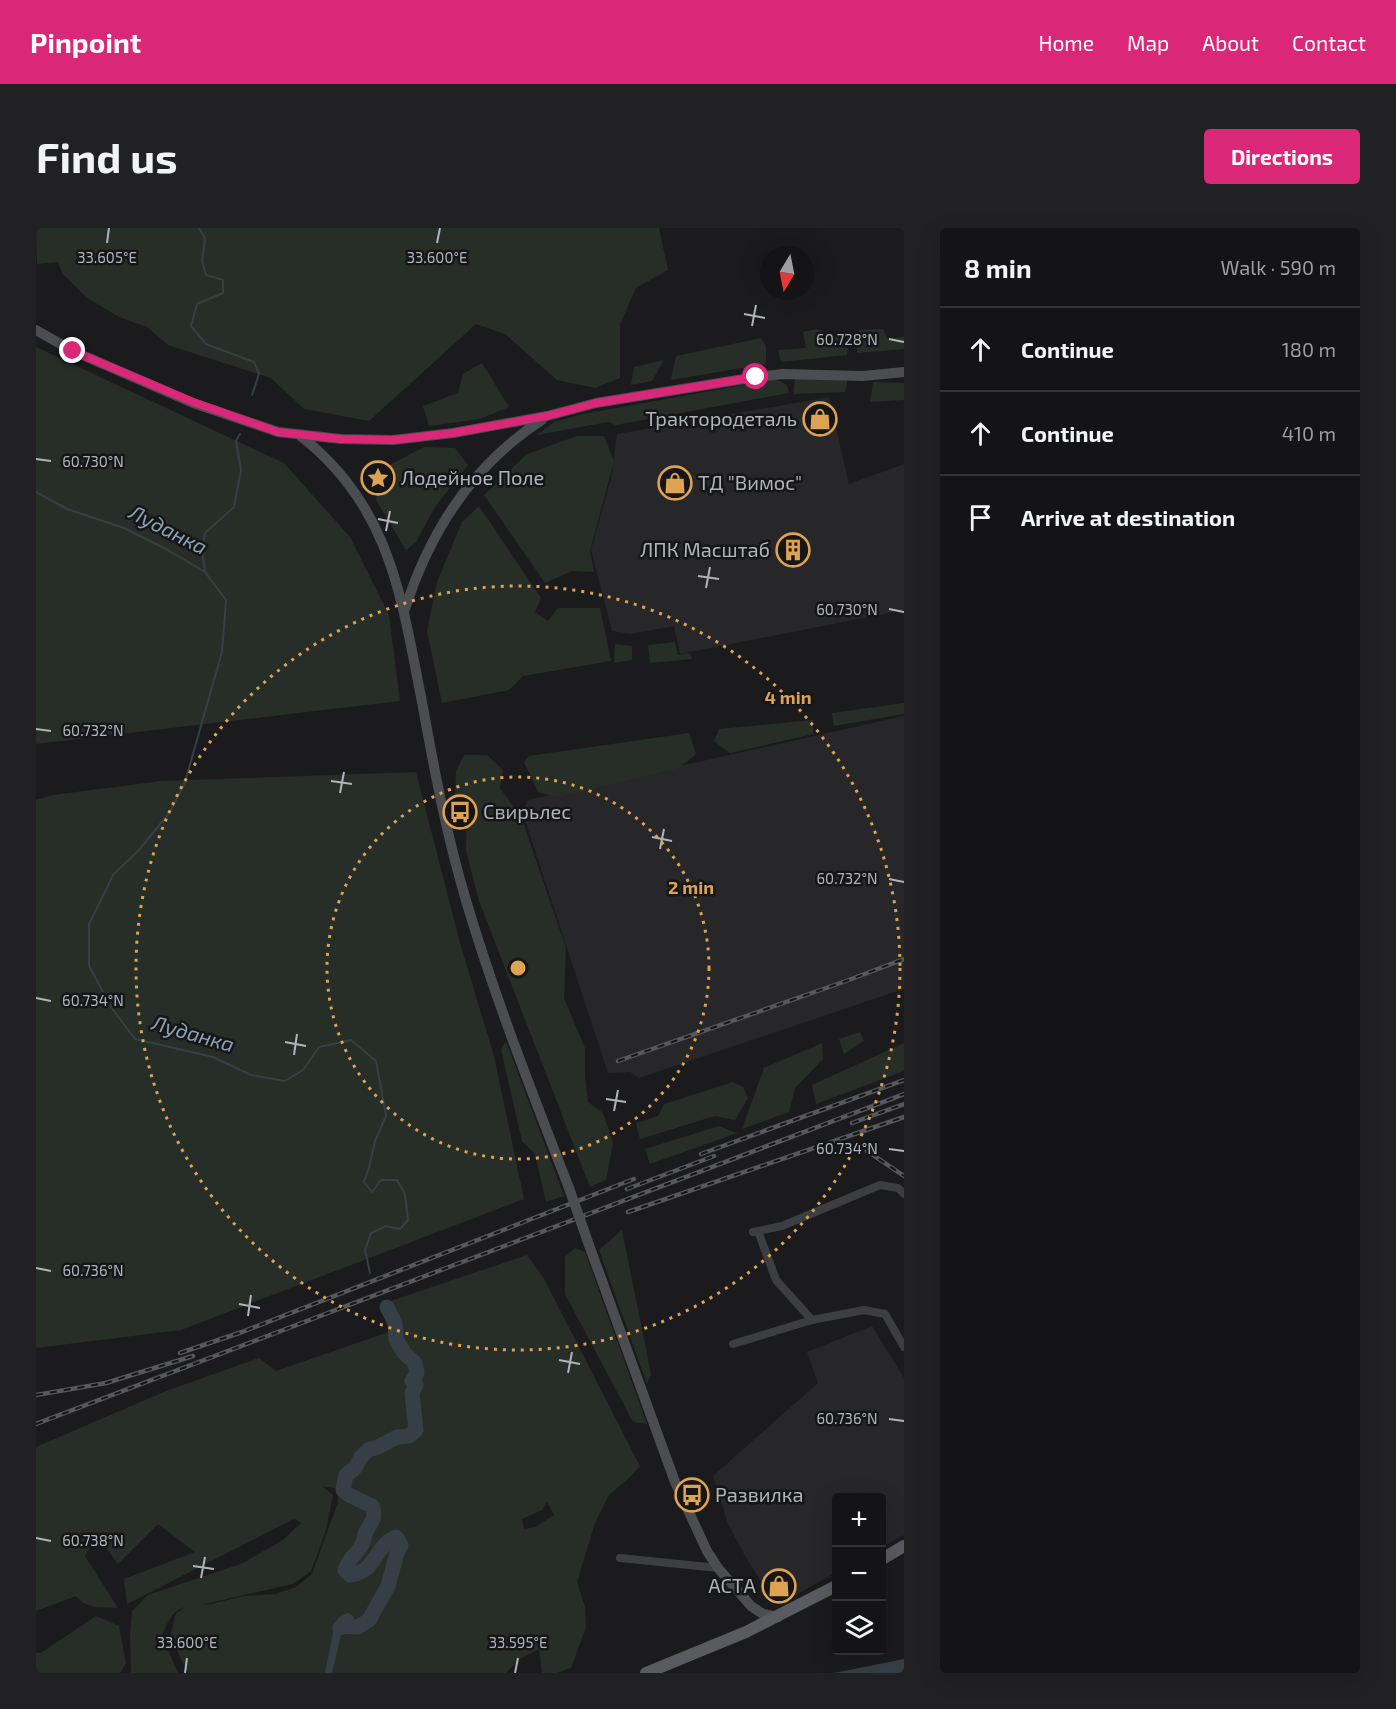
<!DOCTYPE html>
<html lang="en">
<head>
<meta charset="utf-8">
<style>
  body { margin:0; font-family:"Exo 2",sans-serif; background:#212123; color:#f1f3f6 }
  .controls { position:absolute; right:18px; bottom:18px; display:grid; overflow:hidden; border-radius:6px; box-shadow:0 6px 24px #0002 }
  .controls button { width:54px; height:54px; display:grid; place-items:center; padding:0; border:0; border-bottom:2px solid #333335; background:#141416; color:#f1f3f6; font:30px sans-serif }
  .compass { position:absolute; left:724px; top:18px; width:54px; height:54px; border-radius:50%; background:#141416; box-shadow:0 6px 24px #0002; rotate:190deg }
  .stop { position:absolute; width:18px; height:18px; margin:-14px; border:4px solid #db2777; border-radius:50%; background:#fff }
  .stop.end { background:#db2777; border-color:#fff; box-shadow:0 2px 6px #0008 }
  .list { margin:0; padding:0; list-style:none }
  h2 { display:flex; justify-content:space-between; align-items:center; height:78px; margin:0; padding:0 24px; font-size:26px }
  h2 small { font-size:20px; font-weight:400; color:#9d9ea1 }
  .list li { display:grid; grid-template-columns:39px 1fr auto; gap:18px; align-items:center; box-sizing:border-box; height:84px; padding:0 24px; border-top:2px solid #333335 }
  .list b { display:block; font-size:22px; white-space:nowrap }
  .list em { font-size:20px; font-style:normal; color:#9d9ea1 }
  .icon { flex:none; width:33px; height:33px; fill:none; stroke:currentColor; stroke-width:2; stroke-linecap:round; stroke-linejoin:round }
  .map { position:relative; flex:none; width:868px; height:1445px; overflow:hidden; border-radius:6px }
  header { display:flex; align-items:center; gap:36px; box-sizing:border-box; height:84px; padding:0 30px; background:#db2777; color:#fff }
  header strong { font-size:28px }
  nav { display:flex; gap:33px; margin-inline-start:auto; font-size:21px }
  .intro { display:flex; align-items:center; justify-content:space-between; box-sizing:border-box; height:144px; padding:0 36px }
  h1 { margin:0; font-size:42px }
  .button { padding:15px 27px; border-radius:6px; background:#db2777; color:#fff; font-size:21px; font-weight:700 }
  main { display:flex; gap:36px; padding:0 36px }
  aside { flex:1; background:#141416; border-radius:6px; box-shadow:0 6px 24px #0002 }
  .map>svg:first-child { display:block }
  .built { fill:#27272a }
  .green { fill:#272e28; fill-rule:evenodd }
  .water { fill:#363f45 }
  .lines { fill:none; stroke-linecap:round; stroke-linejoin:round }
  .stream { stroke:#363f45; stroke-width:2 }
  .river { stroke:#363f45; stroke-width:15 }
  .street { stroke:#3c3e41; stroke-width:8 }
  .secondary { stroke:#4b4d51; stroke-width:10 }
  .primary { stroke:#595b60; stroke-width:12 }
  .rail-casing { stroke:#56585c; stroke-width:4.5 }
  .rail { stroke:#161618; stroke-width:2; stroke-dasharray:7; stroke-linecap:butt }
  .secondary-bridge { stroke:#4b4d51; stroke-width:10 }
  .route { stroke:#db2777; stroke-width:8 }
  .ticks { fill:none; stroke:#afb4bb; stroke-width:2 }
  .ring { fill:none; stroke:#dea352; stroke-width:3; stroke-dasharray:3 6 }
  .labels { text-anchor:middle; stroke-width:5; stroke-linejoin:round; paint-order:stroke }
  .poi-label { font-size:20px; fill:#afb4bb; stroke:#161618; text-anchor:start }
  .water-label { font-size:21px; font-style:italic; fill:#8ba2b1; stroke:#161618 }
  .ticks-label { font-size:15px; text-anchor:middle; fill:#afb4bb; stroke:#161618; stroke-width:5; stroke-linejoin:round; paint-order:stroke }
  .centre { fill:#dea352; stroke:#161618; stroke-width:3 }
  .ring-label { font-size:18px; text-anchor:middle; font-weight:bold; fill:#dea352; stroke:#161618; stroke-width:5; stroke-linejoin:round; paint-order:stroke }
</style>
</head>
<body>
<header>
<strong>Pinpoint</strong>
<nav><a>Home</a><a>Map</a><a>About</a><a>Contact</a></nav>
</header>
<div class="intro"><h1>Find us</h1><a class="button">Directions</a></div>
<main>
<div class="map">
<svg width="868" height="1445" viewBox="0 0 868 1445">
  <rect width="100%" height="100%" fill="#1b1b1d"/>
  <path class="built" d="M793,169L813,256L868,236V382L644,426L638,398L594,406L576,403L555,322L575,251L581,206Z
    M868,488V761L603,850L594,844L572,845L486,583L492,572Z
    M836,1098L868,1150V1307L846,1319V1270H800V1344L746,1375L727,1356L709,1328L692,1296L677,1248L782,1155L771,1124Z"/>
  <path class="green" d="M0,0H623L632,42L600,60L584,96V150L559,160L521,152L469,106L440,96L333,193L268,181L235,150L132,117L111,99L83,89L50,69L26,45L22,34L1,36Z
    M781,101L813,112L811,127L745,134L742,122L770,120L767,104Z
    M847,101L852,111L868,109V121L821,125L823,102Z
    M725,110L730,118V136L635,152L640,128Z
    M0,119L248,235L314,309L353,387L364,473L0,516Z
    M628,132L616,153L595,157L598,139Z
    M446,135L473,179L444,191L393,198L387,178L422,165L427,146Z
    M812,149L809,164L757,166L759,151Z
    M740,151L751,157L753,165L580,197L572,194L501,207L518,194L547,186Z
    M837,154L868,155V172L834,174Z
    M541,208H568L578,233L554,323L558,344L536,343L509,355L448,267L491,226Z
    M388,219L419,220L432,237L399,279L380,314L370,322L340,272L348,240Z
    M443,278L505,370L499,384L512,393L522,380H564L575,433L487,448L473,462L406,475L391,403L401,354L426,294Z
    M639,414L642,427L654,425L656,431L614,435L612,417Z
    M579,416L596,418V432L578,435Z
    M868,475V486L798,498L796,485Z
    M777,492V506L694,525L678,513L683,501Z
    M653,505L660,526L643,540L522,569L502,564L488,534L493,528Z
    M428,527H451L467,542L464,560L486,591L530,720L528,770L549,820V849L552,874L567,885L577,915L570,952L554,959L443,673L430,623L431,588L419,570L420,543Z
    M380,544L424,715L458,828L488,971L145,1102L0,1120V572L17,567L125,553Z
    M824,804L828,813L808,826L803,811Z
    M470,813L528,968L510,974L499,926L486,913L465,822Z
    M786,815L787,831L759,860L753,884L706,901L728,840Z
    M868,815V843L780,876L776,857Z
    M697,854L707,859L712,870L699,892L679,888L604,911L600,895L622,888L628,876Z
    M683,898L701,905L614,936L609,921Z
    M586,1002L615,1146L611,1156L563,1022Z
    M539,1020L549,1024L611,1196L597,1194L529,1066V1029Z
    M491,1027L507,1049L604,1238L592,1251L573,1267L559,1295L541,1354L549,1379L550,1399L535,1440L520,1445H506L503,1421L482,1432L470,1445H152L134,1408L140,1385L149,1379C135,1383 131,1396 126,1408L142,1445H95L94,1406L96,1383L112,1367L205,1336L247,1312L265,1295L258,1291L91,1376L88,1351L159,1324L122,1296L82,1336L61,1308L49,1328L82,1380C66,1379 51,1382 40,1368L0,1383V1219L130,1163L223,1130L240,1143L364,1100L355,1073ZM286,1258L302,1261V1274L276,1346L260,1359L240,1366L208,1368L175,1376L164,1377L257,1356L275,1343L290,1302L297,1267ZM511,1274L518,1287L499,1299L488,1301L486,1291L506,1282Z
    M60,1388L83,1398L90,1435L84,1445H0V1425H5Z"/>
  <path class="water" d="M312,1385L317,1388L318,1391H312L311,1395L322,1399L305,1407L296,1445H289L298,1399L303,1389Z
    M868,1431V1445H798Z"/>
  <g class="lines">
    <path class="stream" d="M163,0L169,10L166,33L170,47L187,52V65L161,76L155,98L170,116L218,134L223,146L216,167
      M0,264L31,281L88,300L130,321L169,344L190,372L186,424L149,554L134,584L103,622L77,647L53,696V738L75,779L99,811L177,829L215,847L249,853L267,842L283,819L315,812L340,833L350,888L339,913L333,940L328,954L336,964L345,952H361L369,966L372,992L364,1001L350,998L335,1005L329,1022L334,1045
      M169,343L166,322L169,305L198,279L205,242L200,213L204,206"/>
    <path class="river" d="M304,1400L306,1398L322,1399L333,1392L352,1358L361,1325L365,1317L360,1309C337,1319 341,1344 314,1347L309,1342C312,1330 323,1325 327,1314C331,1306 326,1311 330,1304C335,1294 341,1290 336,1278L313,1267L307,1262L310,1247L319,1240L325,1229L332,1222L342,1219L361,1209L373,1208L380,1202L376,1165L380,1157L376,1153L381,1145L379,1135L368,1125L360,1111L359,1095L351,1079"/>
    <path class="street" d="M722,1003L740,1052L776,1092
      M717,1004L746,998L844,957L862,960L868,966
      M697,1116L776,1092L828,1082L849,1086L868,1119
      M584,1330L682,1340"/>
    <path class="secondary" d="M0,102L37,123L157,175L242,204L305,211L357,212L417,205L511,188L560,175L720,149L747,146L827,148L868,144
      M262,206C355,277 365,369 386,474C398,540 410,605 429,669C458,768 496,864 533,960
      M369,381C394,303 436,237 506,192
      M553,1017L639,1254L671,1323L682,1340L715,1378L727,1386L742,1389"/>
    <path class="primary" d="M846,1331L868,1318
      M610,1445L710,1404L800,1358"/>
    <defs>
      <path id="rail" d="M582,833L810,753L868,731
        M816,895L868,876
        M831,923L868,948
        M665,926L868,852
        M591,961L678,928
        M592,984L868,889
        M144,1125L206,1104L598,951
        M0,1167L70,1155L157,1128
        M0,1196L868,866"/>
    </defs>
    <use href="#rail" class="rail-casing"/>
    <use href="#rail" class="rail"/>
    <path class="secondary-bridge" d="M533,960L553,1017"/>
  </g>
  <g class="lines">
    <path class="route" d="M37,123L157,174L242,204L305,211L357,212L417,205L511,188L560,175L720,149"/>
  </g>
  <path class="ticks" d="M71,15L73,0M401,15L404,0M708,86L729,90M716,98L720,77M853,111L868,114M0,231L15,233M342,291L362,295M350,303L354,283M662,348L683,351M670,360L674,339M853,381L868,384M0,501L15,503M295,553L316,556M304,565L308,544M616,609L636,613M624,621L628,601M853,651L868,654M0,770L15,773M249,814L270,818M258,827L261,806M570,871L590,874M578,883L582,862M853,921L868,923M0,1040L15,1043M203,1076L224,1080M212,1088L215,1067M523,1132L544,1136M532,1145L536,1124M853,1191L868,1193M0,1310L15,1313M157,1338L178,1341M165,1350L169,1329M149,1445L151,1430M479,1445L482,1430"/>
  <g class="ring">
    <circle cx="482" cy="740" r="191"/>
    <circle cx="482" cy="740" r="382"/>
  </g>
  <defs>
    <symbol id="shop-ring" viewBox="-11 -11 22 22"><circle r="9.5" fill="#161618" stroke="#dea352" stroke-width="1.5"/><path d="M-5-2.5h2.3a2.7 3.5 0 0 1 5.4 0H5L5.5 6h-11ZM-1.5-2.5h3a1.5 2.3 0 0 0-3 0Z" fill="#dea352"/></symbol>
    <symbol id="sight-ring" viewBox="-11 -11 22 22"><circle r="9.5" fill="#161618" stroke="#dea352" stroke-width="1.5"/><path d="M0-6L1.8-2.2L6-1.7L2.9 1.2L3.7 5.4L0 3.3L-3.7 5.4L-2.9 1.2L-6-1.7L-1.8-2.2Z" fill="#dea352"/></symbol>
    <symbol id="building-ring" viewBox="-11 -11 22 22"><circle r="9.5" fill="#161618" stroke="#dea352" stroke-width="1.5"/><path d="M-4-6H4V6H1V3H-1V6H-4ZM-2.5-4.3h1.7v1.8h-1.7ZM.8-4.3h1.7v1.8H.8ZM-2.5-1h1.7V.8h-1.7ZM.8-1h1.7V.8H.8Z" fill="#dea352"/></symbol>
    <symbol id="bus-ring" viewBox="-11 -11 22 22"><circle r="9.5" fill="#161618" stroke="#dea352" stroke-width="1.5"/><path d="M-5-6H5V4H4V6H2V4H-2V6H-4V4H-5ZM-3.5-4V0h7V-4ZM-3.5 1.2v1.5H-2V1.2ZM2 1.2v1.5H3.5V1.2Z" fill="#dea352"/></symbol>
  </defs>
  <g fill-rule="evenodd">
    <use href="#shop-ring" x="765" y="172" width="38" height="38"/>
    <use href="#sight-ring" x="323" y="231" width="38" height="38"/>
    <use href="#shop-ring" x="620" y="236" width="38" height="38"/>
    <use href="#building-ring" x="738" y="303" width="38" height="38"/>
    <use href="#bus-ring" x="405" y="565" width="38" height="38"/>
    <use href="#bus-ring" x="637" y="1248" width="38" height="38"/>
    <use href="#shop-ring" x="724" y="1339" width="38" height="38"/>
  </g>
  <g class="labels">
    <g class="poi-label">
      <text x="761" y="198" text-anchor="end">Трактородеталь</text>
      <text x="365" y="257">Лодейное Поле</text>
      <text x="662" y="262">ТД "Вимос"</text>
      <text x="734" y="329" text-anchor="end">ЛПК Масштаб</text>
      <text x="447" y="591">Свирьлес</text>
      <text x="679" y="1274">Развилка</text>
      <text x="720" y="1365" text-anchor="end">АСТА</text>
    </g>
    <g class="water-label">
      <text transform="translate(132 302) rotate(27)" y="7">Луданка</text>
      <text transform="translate(157 806) rotate(16)" y="7">Луданка</text>
    </g>
  </g>
  <g class="ticks-label">
    <text x="71" y="35">33.605°E</text>
    <text x="401" y="35">33.600°E</text>
    <text x="811" y="117">60.728°N</text>
    <text x="57" y="239">60.730°N</text>
    <text x="811" y="387">60.730°N</text>
    <text x="57" y="508">60.732°N</text>
    <text x="811" y="656">60.732°N</text>
    <text x="57" y="778">60.734°N</text>
    <text x="811" y="926">60.734°N</text>
    <text x="57" y="1048">60.736°N</text>
    <text x="811" y="1196">60.736°N</text>
    <text x="57" y="1318">60.738°N</text>
    <text x="151" y="1420">33.600°E</text>
    <text x="482" y="1420">33.595°E</text>
  </g>
  <circle cx="482" cy="740" r="9" class="centre"/>
  <g class="ring-label">
    <text x="752" y="476">4 min</text>
    <text x="655" y="666">2 min</text>
  </g>
</svg>
<div class="controls">
<button>+</button>
<button>−</button>
<button><svg class="icon" aria-label="layers" viewBox="0 0 24 24"><path d="M12 4l9 5-9 5-9-5zM3 14l9 5 9-5"/></svg></button>
</div>
<svg class="compass" viewBox="-18 -18 36 36"><path d="M0-13l5 13h-10z" fill="#e53935"/><path d="M0 13l5-13h-10z" fill="#9d9ea1"/></svg>
<div class="stop" style="left:720px;top:149px"></div>
<div class="stop end" style="left:37px;top:123px"></div>
</div>
<aside>
<h2>8 min<small>Walk · 590 m</small></h2>
<ul class="list">
<li><svg class="icon" aria-label="ahead" viewBox="0 0 24 24"><path d="M12 20V5M6 11l6-6 6 6"/></svg><div><b>Continue</b></div><em>180 m</em></li>
<li><svg class="icon" aria-label="ahead" viewBox="0 0 24 24"><path d="M12 20V5M6 11l6-6 6 6"/></svg><div><b>Continue</b></div><em>410 m</em></li>
<li><svg class="icon" aria-label="arrive" viewBox="0 0 24 24"><path d="M6 21V4h12l-3 4 3 4H6"/></svg><div><b>Arrive at destination</b></div></li>
</ul>
</aside>
</main>
</body>
</html>
